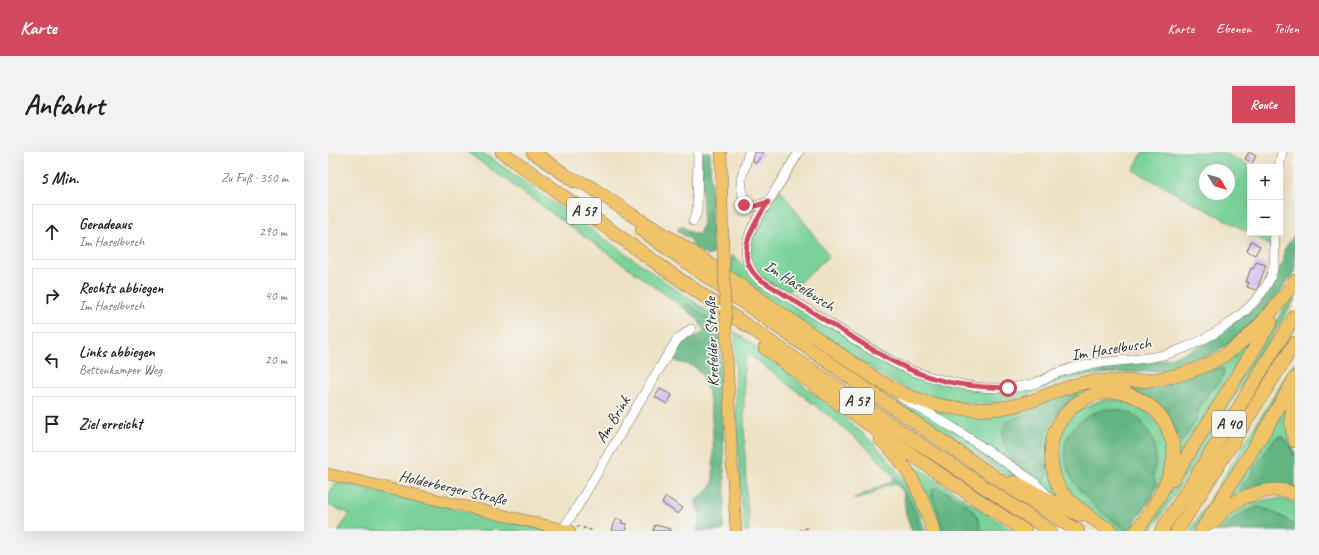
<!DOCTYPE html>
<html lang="de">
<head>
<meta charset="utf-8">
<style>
  body { margin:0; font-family:Caveat,sans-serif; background:#f2f2f2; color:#202124 }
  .controls { position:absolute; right:12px; top:12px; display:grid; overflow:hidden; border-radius:0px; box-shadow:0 4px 16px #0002 }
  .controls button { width:36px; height:36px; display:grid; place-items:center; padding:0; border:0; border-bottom:1px solid #e0e0e0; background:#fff; color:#202124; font:20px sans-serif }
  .compass { position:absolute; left:871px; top:12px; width:36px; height:36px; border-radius:50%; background:#fff; box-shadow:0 4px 16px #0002; rotate:128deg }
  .stop { position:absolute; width:12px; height:12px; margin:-9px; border:3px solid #d1495b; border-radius:50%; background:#fff }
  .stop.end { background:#d1495b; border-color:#fff; box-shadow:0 1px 4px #0008 }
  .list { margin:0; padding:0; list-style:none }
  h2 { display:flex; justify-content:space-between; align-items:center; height:52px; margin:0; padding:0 16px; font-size:17px }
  h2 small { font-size:13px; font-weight:400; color:#757577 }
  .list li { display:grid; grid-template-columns:26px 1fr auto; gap:12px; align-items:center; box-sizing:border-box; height:56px; margin:0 8px 8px; padding:0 8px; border:1px solid #e0e0e0; border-radius:0px }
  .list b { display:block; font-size:15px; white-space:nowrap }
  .list p { margin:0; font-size:13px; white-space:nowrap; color:#757577 }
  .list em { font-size:13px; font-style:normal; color:#757577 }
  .icon { flex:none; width:22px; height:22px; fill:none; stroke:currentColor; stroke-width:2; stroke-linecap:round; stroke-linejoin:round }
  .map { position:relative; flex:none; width:967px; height:379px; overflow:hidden; border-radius:0px }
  header { display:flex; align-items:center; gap:24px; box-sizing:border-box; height:56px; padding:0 20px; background:#d1495b; color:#fff }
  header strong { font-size:19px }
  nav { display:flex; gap:22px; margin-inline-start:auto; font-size:14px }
  .intro { display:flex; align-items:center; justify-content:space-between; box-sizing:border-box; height:96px; padding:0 24px }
  h1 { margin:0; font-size:28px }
  .button { padding:10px 18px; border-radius:0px; background:#d1495b; color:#fff; font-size:14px; font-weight:700 }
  main { display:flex; gap:24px; padding:0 24px }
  aside { flex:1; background:#fff; border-radius:0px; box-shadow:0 4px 16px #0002 }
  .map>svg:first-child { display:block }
  .green { fill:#79d399; stroke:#527f62; fill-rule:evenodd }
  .forest { fill:#62b581; stroke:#467056 }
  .building { fill:#cab4f1 }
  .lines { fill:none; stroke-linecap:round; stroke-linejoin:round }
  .minor-casing { stroke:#6f6b61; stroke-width:10 }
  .major-casing { stroke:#6f6b61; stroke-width:12 }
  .highway-casing { stroke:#6f6b61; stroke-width:14 }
  .path { stroke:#6f6b61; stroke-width:1.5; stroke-dasharray:3 3; stroke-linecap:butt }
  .minor { stroke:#fff; stroke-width:9 }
  .major { stroke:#f1c369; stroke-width:11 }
  .highway { stroke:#f1c369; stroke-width:13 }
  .major-bridge-casing { stroke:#6f6b61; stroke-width:12; stroke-linecap:butt }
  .major-bridge { stroke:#f1c369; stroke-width:11 }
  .route { stroke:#d1495b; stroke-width:5 }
  .labels { text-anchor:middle; stroke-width:3.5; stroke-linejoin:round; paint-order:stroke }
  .shield { fill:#f6f6f2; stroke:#686867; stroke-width:1 }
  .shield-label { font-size:15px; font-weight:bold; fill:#2b2b2b }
  .street-label { font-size:16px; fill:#2b2b2b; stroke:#f6f6f2 }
</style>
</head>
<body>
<header>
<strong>Karte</strong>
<nav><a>Karte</a><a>Ebenen</a><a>Teilen</a></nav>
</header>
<div class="intro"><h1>Anfahrt</h1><a class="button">Route</a></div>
<main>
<aside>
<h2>5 Min.<small>Zu Fuß · 350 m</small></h2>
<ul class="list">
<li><svg class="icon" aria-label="ahead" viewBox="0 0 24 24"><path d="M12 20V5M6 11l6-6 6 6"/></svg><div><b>Geradeaus</b><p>Im Haselbusch</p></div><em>290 m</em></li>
<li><svg class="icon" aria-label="right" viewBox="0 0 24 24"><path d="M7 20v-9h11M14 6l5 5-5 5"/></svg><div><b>Rechts abbiegen</b><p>Im Haselbusch</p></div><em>40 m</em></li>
<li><svg class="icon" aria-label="left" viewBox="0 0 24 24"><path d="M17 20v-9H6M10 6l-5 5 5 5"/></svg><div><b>Links abbiegen</b><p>Bettenkamper Weg</p></div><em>20 m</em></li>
<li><svg class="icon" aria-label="arrive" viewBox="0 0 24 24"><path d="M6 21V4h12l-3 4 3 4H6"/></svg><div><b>Ziel erreicht</b></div></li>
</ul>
</aside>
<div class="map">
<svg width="967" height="379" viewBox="0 0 967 379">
  <rect width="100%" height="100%" fill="#f6f6f2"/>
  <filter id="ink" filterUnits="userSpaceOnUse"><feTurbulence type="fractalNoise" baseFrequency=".025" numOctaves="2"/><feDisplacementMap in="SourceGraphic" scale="8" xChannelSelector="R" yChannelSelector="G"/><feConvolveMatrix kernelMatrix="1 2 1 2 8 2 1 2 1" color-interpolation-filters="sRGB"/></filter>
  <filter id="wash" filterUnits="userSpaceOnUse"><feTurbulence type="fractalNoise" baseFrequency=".012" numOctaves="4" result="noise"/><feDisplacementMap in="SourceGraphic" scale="16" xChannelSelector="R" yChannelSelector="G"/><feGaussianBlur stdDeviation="0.9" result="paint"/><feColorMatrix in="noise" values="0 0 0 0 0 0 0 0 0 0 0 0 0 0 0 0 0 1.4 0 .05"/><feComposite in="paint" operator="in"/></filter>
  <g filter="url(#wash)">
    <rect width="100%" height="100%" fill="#eee2c4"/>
    <path class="green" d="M139,0H154L390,167L391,180L385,171L362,153H358L356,156Z
      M815,0H894L924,15H922V81L805,18ZM877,18H901V42H877Z
      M452,37L501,104L459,141L432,124L425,118L420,100L425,77Z
      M922,81H944V95Z
      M404,103L417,115L583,221L673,238L736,221L780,212L761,219L789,221C775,222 760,223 746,226C727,231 708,240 689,246C659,254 625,252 595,243C582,239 569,232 556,225L404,122Z
      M967,139V147L861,320L823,379H816Z
      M407,180C432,197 455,217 479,236C529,276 583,313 597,379H593C579,323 531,288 488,254C465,236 443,219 420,202L416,211V273L418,337L421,379H416C410,313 407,246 407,180Z
      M925,186L849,308L832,256L844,271L849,286L854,290L868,269L871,256L881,240L889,233L895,225V217L889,216L876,219Z
      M967,210V220L869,379H862Z
      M769,233L765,240L724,279L729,342L726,346L690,329L671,318L553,238L554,236L618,258L723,246L698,262L681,269L679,299L685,309L691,315L720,323C718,315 715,307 715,299C716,276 730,257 747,244V238Z
      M773,248C782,248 792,247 801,250C822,257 839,279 838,302C838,310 835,320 832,329C827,342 818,354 810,366L824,342L828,332L825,323L828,307L825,287L813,269L766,354L800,379C797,379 793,379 790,379C784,377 773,367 768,363C758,355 746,346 739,335C722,310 727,273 754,257C760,253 767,251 773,248Z
      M961,248V283L967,300V306L964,296L955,285H950L944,290L936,302L930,309L923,323L913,333L915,340L897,353Z
      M571,303L685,379H653C652,356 627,345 609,335L604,344L609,357L615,379H607Z
      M564,329L568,332C552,331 543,348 525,347Z
      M10,330L222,379H172L166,377L160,379H10L22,362L0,353C0,344 2,336 10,330Z
      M941,347H953L967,351V374C956,365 945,359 930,355L906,367L893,379H887C904,362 916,352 941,347Z"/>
    <path class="forest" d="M373,0H382L384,86L385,102L379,104L364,93L362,87L350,80V76L355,75L362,80L371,83L375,70Z
      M967,82V119L949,144L920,178L898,194L875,207L858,213L834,219L789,221L761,219V217L837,207L857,201L875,192L894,182L947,124L956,109V98Z
      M358,153H362L385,171L391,180L393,211L397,341L395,379H368L373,366L367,348C376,343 381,339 385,330C385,302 388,238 370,218C364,210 351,214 343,205L351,191L365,187L376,180L370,167L356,156Z
      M889,216L896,217L895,225L889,233L881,240L871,256L868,269L854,290L849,286L844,271L783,237Z
      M747,238L751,240C747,245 741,248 737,252C725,264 715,282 715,299C715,307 718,315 720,323L715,330L691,315L685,309L679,299L676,290L674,283L676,275L681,269L698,262L723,246Z
      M777,257L791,258L803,261L813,269L825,287L828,307L825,323L828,332L824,342L802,379H800C775,360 745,342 738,310C736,300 735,292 741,283C750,268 760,262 777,257Z
      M950,285H955L964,296L967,306V337L915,340L912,338L913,333L923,323L930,309L936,302L944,290Z
      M566,324C579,341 588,358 593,379H584L578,362L575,340L572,336L564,329Z
      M609,335C627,345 652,356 653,379H615L609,357L604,344V338Z
      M930,355C945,359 956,365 967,374V379H893C905,367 914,360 930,355Z"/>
    <g id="blocks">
      <path class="building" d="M427,0H436L428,11L425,9Z
        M921,0L928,4L924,11L917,7Z
        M923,89L932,94L927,103L919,99Z
        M928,110L938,113L930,135L928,138L919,135L921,130H918L923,116L925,117Z
        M332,237L344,243L339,252L327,245Z
        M338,345L355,356L350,362L334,351Z
        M289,367L295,369L293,371L299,372L298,379H284L287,369Z
        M327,373L343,377V379H325Z"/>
    </g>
  </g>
  <g filter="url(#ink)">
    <use href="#blocks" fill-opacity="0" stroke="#6f6b61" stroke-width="1"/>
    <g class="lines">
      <defs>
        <path id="minor" d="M421,0L413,27L416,53L424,55L440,50
          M471,0L424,76C416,95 415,111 430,127C457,143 483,159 509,176C530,189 551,204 573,214C590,222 608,227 627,231C651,237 689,239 713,229C717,228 722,224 726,222C737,218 748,215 759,213C786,208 813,209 839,202C875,192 932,159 944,121C948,109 947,94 946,81
          M951,15L954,0
          M365,69L369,60L370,0
          M573,245L624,275L692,320L705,329L720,344
          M235,377L246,360L337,207L349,188L363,177"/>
        <path id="major" d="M393,0L395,96
          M399,200L404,314L408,379
          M0,322L242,379"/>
        <path id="highway" d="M174,0L338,118L583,286L722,379
          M205,0L246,29
          M239,24L261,34L304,63L355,94L551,229C560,233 568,239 578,243C613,258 656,262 693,252C713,247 731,237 750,232C774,226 799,231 823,228C893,220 928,183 967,129
          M314,78C395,137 477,194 559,251C622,294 685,339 750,379
          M437,196C521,260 608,321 697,379
          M967,248C962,261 963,276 967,289
          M553,288C578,309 597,347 605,379
          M844,328L943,170
          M686,330L751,363
          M886,370C889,366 893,362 896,358C913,343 946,332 967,342
          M783,379C767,368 750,358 737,344C727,333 723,315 723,301C723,270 748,243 779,240C805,238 833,255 841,280C845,289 847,299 845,309C841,333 822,359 809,379
          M833,379L869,323L967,164
          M849,379L967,191
          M873,379L939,275L967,226"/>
      </defs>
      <use href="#minor" class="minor-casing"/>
      <use href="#major" class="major-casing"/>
      <use href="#highway" class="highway-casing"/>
      <path class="path" d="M249,374L266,379
        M471,379L481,375"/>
      <use href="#minor" class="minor"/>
      <use href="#major" class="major"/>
      <use href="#highway" class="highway"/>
      <defs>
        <path id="major-bridge" d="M395,96L399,200"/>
      </defs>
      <use href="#major-bridge" class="major-bridge-casing"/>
      <use href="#major-bridge" class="major-bridge"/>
    </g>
  </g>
  <g class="lines" filter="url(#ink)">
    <path class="route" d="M416,53L424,55L440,50C425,74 405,102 430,126C459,144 487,162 516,180C542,196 567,213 596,223C623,233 651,235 680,236"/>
  </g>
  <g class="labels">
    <g class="shield">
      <rect x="239" y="46" width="34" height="26" rx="3"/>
      <rect x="512" y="236" width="34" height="26" rx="3"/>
      <rect x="884" y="259" width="34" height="26" rx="3"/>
    </g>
    <g class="shield-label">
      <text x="256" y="64">A 57</text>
      <text x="529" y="254">A 57</text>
      <text x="901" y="277">A 40</text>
    </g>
    <g class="street-label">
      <text transform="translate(472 133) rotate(33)" y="6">Im Haselbusch</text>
      <text transform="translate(383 190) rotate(-92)" y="6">Krefelder Straße</text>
      <text transform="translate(783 196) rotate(-9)" y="6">Im Haselbusch</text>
      <text transform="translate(284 267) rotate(-59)" y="6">Am Brink</text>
      <text transform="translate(125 335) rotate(13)" y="6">Holderberger Straße</text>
    </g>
  </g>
</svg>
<div class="controls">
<button>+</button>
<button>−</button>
</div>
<svg class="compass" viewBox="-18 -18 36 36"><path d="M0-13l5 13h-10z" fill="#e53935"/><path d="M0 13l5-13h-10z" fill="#757577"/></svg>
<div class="stop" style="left:680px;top:236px"></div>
<div class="stop end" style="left:416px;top:53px"></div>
</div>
</main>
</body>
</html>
